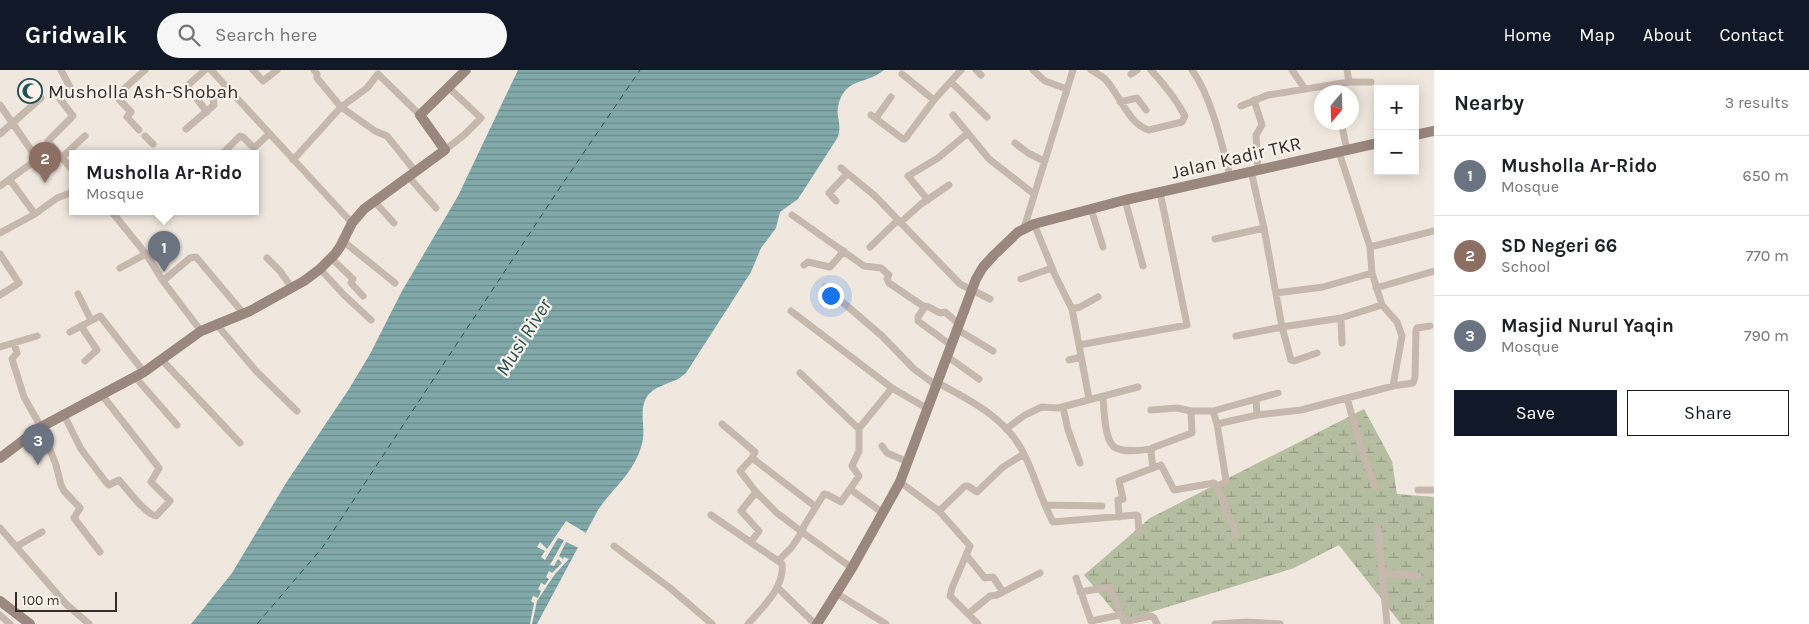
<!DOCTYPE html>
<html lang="en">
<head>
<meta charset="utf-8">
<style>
  body { margin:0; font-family:Karla,sans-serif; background:#f6f6f6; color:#202124 }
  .controls { position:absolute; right:15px; top:15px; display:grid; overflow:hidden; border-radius:0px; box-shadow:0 2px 12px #0003 }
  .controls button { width:45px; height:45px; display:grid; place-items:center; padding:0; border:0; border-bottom:1px solid #e0e0e0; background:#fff; color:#202124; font:25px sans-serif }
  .compass { position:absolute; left:1314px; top:15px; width:45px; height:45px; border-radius:50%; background:#fff; box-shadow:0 2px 12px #0003; rotate:199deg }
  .scale { position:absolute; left:15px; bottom:12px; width:102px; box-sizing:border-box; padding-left:5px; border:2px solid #362e2a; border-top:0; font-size:14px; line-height:18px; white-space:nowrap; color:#362e2a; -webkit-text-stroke:4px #f8f2eb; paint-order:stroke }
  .you { position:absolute; left:830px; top:225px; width:18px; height:18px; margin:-12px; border:4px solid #fff; border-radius:50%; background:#1a73e8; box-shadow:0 0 0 8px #1a73e833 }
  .badge { display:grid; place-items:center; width:32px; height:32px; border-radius:50%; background:#111827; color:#fff; font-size:16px; font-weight:700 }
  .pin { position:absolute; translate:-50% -41px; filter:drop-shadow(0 1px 2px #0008) }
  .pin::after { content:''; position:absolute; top:26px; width:18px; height:15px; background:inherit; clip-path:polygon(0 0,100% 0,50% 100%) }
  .popup { position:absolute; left:69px; top:80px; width:190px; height:65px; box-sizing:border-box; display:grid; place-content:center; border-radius:0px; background:#fff; filter:drop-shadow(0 1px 4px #0005); font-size:16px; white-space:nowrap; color:#757577 }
  .popup b { font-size:19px; color:#202124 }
  .popup::after { content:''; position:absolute; left:50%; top:100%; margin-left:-10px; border:10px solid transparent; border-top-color:#fff }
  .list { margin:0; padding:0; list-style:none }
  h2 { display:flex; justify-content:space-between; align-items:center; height:65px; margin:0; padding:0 20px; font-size:21px }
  h2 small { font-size:16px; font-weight:400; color:#757577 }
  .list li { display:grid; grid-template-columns:32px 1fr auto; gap:15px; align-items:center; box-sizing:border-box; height:80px; padding:0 20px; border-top:1px solid #e0e0e0 }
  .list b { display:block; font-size:19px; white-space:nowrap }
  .list p { margin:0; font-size:16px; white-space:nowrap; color:#757577 }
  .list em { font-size:16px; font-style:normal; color:#757577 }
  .actions { display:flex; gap:10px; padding:15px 20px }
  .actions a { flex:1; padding:11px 0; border:1px solid #111827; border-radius:0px; text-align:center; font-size:18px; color:#111827 }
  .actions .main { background:#111827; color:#fff }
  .icon { flex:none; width:28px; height:28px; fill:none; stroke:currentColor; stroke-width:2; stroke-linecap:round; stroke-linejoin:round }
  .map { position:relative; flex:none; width:1434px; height:554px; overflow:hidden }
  header { display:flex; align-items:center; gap:30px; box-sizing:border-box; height:70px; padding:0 25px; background:#111827; color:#fff }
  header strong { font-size:24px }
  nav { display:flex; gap:28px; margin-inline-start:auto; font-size:18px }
  .search { width:350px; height:45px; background:#f6f6f6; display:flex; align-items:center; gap:12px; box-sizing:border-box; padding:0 18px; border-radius:28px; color:#757577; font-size:19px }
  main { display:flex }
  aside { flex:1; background:#fff }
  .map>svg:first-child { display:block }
  .wetland { fill:url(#wetland-marsh) }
  .water { fill:url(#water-rules) }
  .pier { fill:#f0e8df }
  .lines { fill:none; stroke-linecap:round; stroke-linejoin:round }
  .ferry { stroke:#255153; stroke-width:1; stroke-dasharray:6 5; stroke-linecap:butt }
  .street { stroke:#c7b8ad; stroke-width:7 }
  .secondary { stroke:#9a877e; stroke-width:10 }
  .labels { text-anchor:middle; stroke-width:4.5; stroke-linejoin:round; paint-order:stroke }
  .poi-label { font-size:19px; fill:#362e2a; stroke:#f8f2eb; text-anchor:start }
  .street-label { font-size:19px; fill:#362e2a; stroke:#f8f2eb }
  .water-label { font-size:20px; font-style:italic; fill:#255153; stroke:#f8f2eb }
</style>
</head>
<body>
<header>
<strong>Gridwalk</strong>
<div class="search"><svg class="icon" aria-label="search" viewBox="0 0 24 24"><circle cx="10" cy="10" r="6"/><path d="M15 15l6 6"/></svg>Search here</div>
<nav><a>Home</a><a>Map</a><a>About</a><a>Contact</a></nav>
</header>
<main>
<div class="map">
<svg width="1434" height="554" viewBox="0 0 1434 554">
  <defs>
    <pattern id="wetland-marsh" width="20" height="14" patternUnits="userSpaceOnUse" patternTransform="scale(1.25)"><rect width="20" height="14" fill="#b5bea1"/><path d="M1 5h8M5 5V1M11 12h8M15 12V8" fill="none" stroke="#949b83"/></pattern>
    <pattern id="water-rules" width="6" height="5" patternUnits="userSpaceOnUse" patternTransform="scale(1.25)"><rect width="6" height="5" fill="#82a9aa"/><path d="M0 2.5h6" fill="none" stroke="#6b8a8b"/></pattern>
  </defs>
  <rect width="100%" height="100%" fill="#f0e8df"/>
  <path class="wetland" d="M1364,339L1392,391L1397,424L1434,427V554H1401L1339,475L1294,498L1122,551L1084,505L1150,448Z"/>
  <path class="water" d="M518,0H884C866,15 844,7 838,37C836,47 842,54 838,67L798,129L780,142L776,158L761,178L751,202L686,303C675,314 659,313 649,324C638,337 645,354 643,369C637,401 615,415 598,440L537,554H191L232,503L286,413L349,319L370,284L402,221L458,126Z"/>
  <path class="pier" d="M566,451L586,463L579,478L566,472L559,486L563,489L564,487L569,489L555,504L537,531L532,554H530L534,533L531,531L533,526L538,528L541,521L538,519L541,513L545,515L549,509L546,507L549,501L552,503L562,493L558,489L554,496L550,495L564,470L558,468L545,490L541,487L545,481L537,477L540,472L547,479Z"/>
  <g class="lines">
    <path class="ferry" d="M257,554L322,478L561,116L640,0"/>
    <path class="street" d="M61,0L71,19L60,29L73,46L48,71L73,101
      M205,0L187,16L207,42
      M211,0L352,153
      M253,0L263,11L277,0
      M976,0L981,5
      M1033,0L1045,11L1067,19
      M1091,0C1095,3 1101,5 1105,9C1119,23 1128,54 1149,60L1182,52L1185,46C1176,29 1164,14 1151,0
      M1192,0C1211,26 1222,74 1230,106
      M1292,0L1305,19
      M902,4L934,30
      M1131,4L1137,0
      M951,12L987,47
      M1349,12H1371
      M1254,30L1262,55L1256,65L1258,100
      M1120,32L1137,28L1146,40
      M0,35L38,90
      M1241,36L1268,25L1349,12L1347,0
      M871,45L903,69H905L934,30L961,0
      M953,45L989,89L1034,124
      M876,48L891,27
      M1341,52L1347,80
      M186,59L214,35L213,29L226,17
      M139,60L127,47L131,42L116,26L145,0
      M0,64L41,28
      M145,66L153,74
      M1015,73L1028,83L1044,91
      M445,80L464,65L481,48L449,18
      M1339,82L1370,177L1372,203L1382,235L1397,252L1402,266L1393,316
      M223,83L240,66L243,67L254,78L269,64
      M61,88L85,66
      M293,90L341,37L317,8V4L314,0
      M841,98L874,125L960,214L990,229
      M415,101L387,66L375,61L341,37L367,18L378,4L420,45
      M408,106L436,138
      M10,110L35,144
      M0,116L53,78
      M928,130L908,106L938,88L968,63
      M1125,130L1143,196
      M374,131L394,153
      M836,131L829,123L847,104
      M1091,139L1103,177
      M111,141L146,184L163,211L201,261
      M792,145L864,196L881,198L889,205L887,209L889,213L923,236L929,237L940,243L945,242L960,255
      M900,153L921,134L949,115
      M1034,154L1055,205L1072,239L1079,275
      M1024,158L1073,0
      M0,163L35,144L57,128L73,122
      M1215,169L1264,158
      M343,171L395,213
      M870,177L898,150
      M1370,177L1434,161
      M0,184L19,213L0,225
      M267,188L280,201L292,218
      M331,188L353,209L351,213L363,226
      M804,195L808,192L830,197L844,181
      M120,198L146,184
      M320,199L344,225L371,250
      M1021,209L1052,198
      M163,211L190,188L196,187L244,244
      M825,217L882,266L914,299L937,316
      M1376,218L1434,201
      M1276,223L1323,217L1372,203
      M78,224L91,250
      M923,236L924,238L918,247V251L952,276
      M1072,239L1080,237L1098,227
      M791,241L892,318
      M1341,248L1342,273
      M217,255L257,302L297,341
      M81,256L97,280L85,291
      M958,260L993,281
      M70,262L100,246L144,302
      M1236,266L1282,257L1264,158L1251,101
      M14,273L17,283L12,289L24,327L41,357L56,395L61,415L64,421L80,438L74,448L100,482
      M0,277L37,266
      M1317,283L1294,291L1291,290L1282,257L1341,248L1382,235
      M948,287L979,309
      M161,289L240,373
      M1069,290L1081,287
      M800,303L857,357L861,356L892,318L928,339
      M136,308L177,355
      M938,313C970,330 1006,348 1023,382C1035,405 1041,430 1053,452L1136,445L1138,446L1139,463
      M1103,326C1104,338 1104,373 1116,378C1126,383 1141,380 1152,379
      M1347,328L1361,378L1375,417
      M1089,329L1079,275L1187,255L1160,122
      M1256,329L1257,345
      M1063,337L1068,360L1080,393
      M1151,340L1177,338L1191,341H1213L1278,323
      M1213,341L1217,354L1226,410L1224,413L1217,416L1236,464
      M64,345L81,379L105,411L109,415L119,410C127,419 145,444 156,446L170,431L151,412L159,398L102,325
      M722,354L755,382L752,388L816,437
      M1217,354L1257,345L1301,340L1393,316L1413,313L1415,307L1416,260L1417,258L1430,256
      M1006,359L1025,345L1042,337L1058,338L1138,317
      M882,376L887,383L908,392
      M1153,398L1161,395L1174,420L1214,413L1217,416
      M900,412L939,441L970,476L966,485L985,508L993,507L1003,522L1040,503
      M850,419L883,443
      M1418,420H1434
      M756,422L777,443L802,462L804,456L824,424L828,425L841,432L859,406L852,396L859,381V357
      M1045,435L1102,436
      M939,441L965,416H968L977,422L1003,397L1024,384
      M711,445L778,491L791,478L802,462L852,498
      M1119,447L1118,430L1123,429L1119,411L1153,398L1151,382L1152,378L1192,363L1191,341
      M0,458L66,534L89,554
      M1378,459L1387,554
      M751,472L759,461L741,441L756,422L740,401L752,388
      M17,476L42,462
      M614,476L670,518L712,554
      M966,485L952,518L950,526L978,554
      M1382,503L1418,506
      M1076,508L1091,551L1120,545
      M777,517L815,554
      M1080,522L1110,517L1124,552L1151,546L1154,548L1157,554
      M836,523L886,554
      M968,544L990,526L997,525L1003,522
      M0,545L10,554
      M748,554C762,538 785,517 782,494L778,491
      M1215,554L1248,552L1280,554"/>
    <path class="secondary" d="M1415,65L1434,61
      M0,388L41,357L144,302L201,261L250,241L304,211L320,199L335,184L340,177L352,153L364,139L445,80L420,45L466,0
      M0,531L30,554
      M817,554L852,498L900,412L976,209L983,197L994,185L1018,162L1034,154L1125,130L1378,73"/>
  </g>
  <defs>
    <symbol id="mosque-ring" viewBox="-11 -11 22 22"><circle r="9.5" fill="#f8f2eb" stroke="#255153" stroke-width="1.5"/><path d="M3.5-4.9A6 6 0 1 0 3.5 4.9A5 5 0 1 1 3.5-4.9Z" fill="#255153"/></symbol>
  </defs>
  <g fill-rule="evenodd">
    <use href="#mosque-ring" x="16" y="7" width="28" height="28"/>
  </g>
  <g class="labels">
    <g class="poi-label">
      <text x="48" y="28">Musholla Ash-Shobah</text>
    </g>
    <g class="street-label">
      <text transform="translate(1236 87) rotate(-13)" y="7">Jalan Kadir TKR</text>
    </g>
    <g class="water-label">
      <text transform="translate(523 267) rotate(-58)" y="7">Musi River</text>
    </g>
  </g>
</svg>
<div class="controls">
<button>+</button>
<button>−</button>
</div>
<svg class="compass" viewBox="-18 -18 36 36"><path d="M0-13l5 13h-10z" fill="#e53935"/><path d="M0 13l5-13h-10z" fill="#757577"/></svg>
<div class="scale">100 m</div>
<div class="you"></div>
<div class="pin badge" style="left:164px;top:202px;background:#6b7280">1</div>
<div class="popup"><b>Musholla Ar-Rido</b>Mosque</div>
<div class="pin badge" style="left:45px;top:113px;background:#8d6e63">2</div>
<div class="pin badge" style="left:38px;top:395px;background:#6b7280">3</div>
</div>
<aside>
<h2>Nearby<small>3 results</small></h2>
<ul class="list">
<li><span class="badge" style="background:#6b7280">1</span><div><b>Musholla Ar-Rido</b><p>Mosque</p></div><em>650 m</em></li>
<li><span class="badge" style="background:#8d6e63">2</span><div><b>SD Negeri 66</b><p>School</p></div><em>770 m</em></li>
<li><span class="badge" style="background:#6b7280">3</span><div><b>Masjid Nurul Yaqin</b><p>Mosque</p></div><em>790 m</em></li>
</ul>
<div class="actions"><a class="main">Save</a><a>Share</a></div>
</aside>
</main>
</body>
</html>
